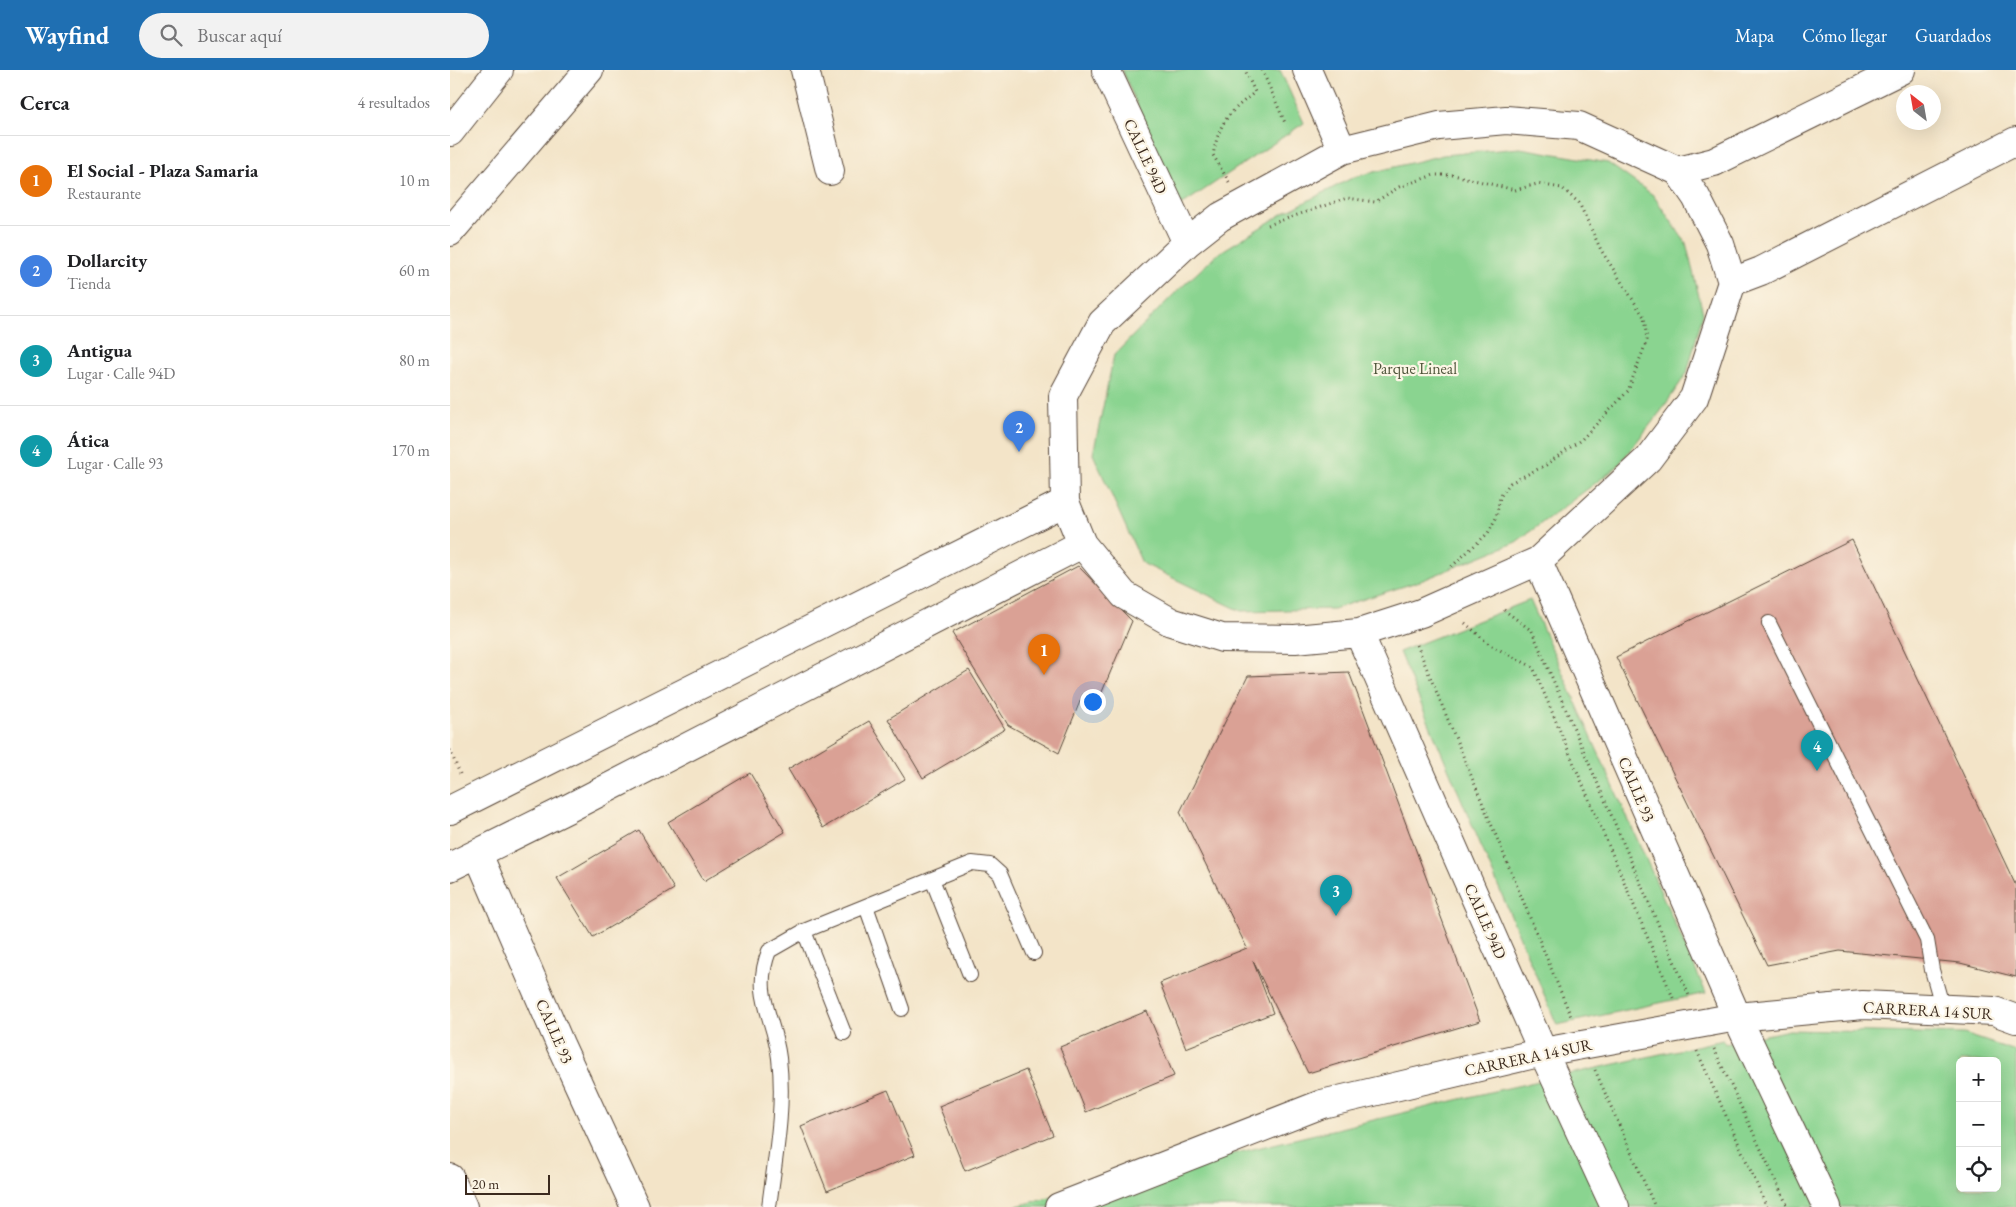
<!DOCTYPE html>
<html lang="es">
<head>
<meta charset="utf-8">
<style>
  body { margin:0; font-family:"EB Garamond",serif; background:#f2f2f2; color:#202124 }
  .controls { position:absolute; right:15px; bottom:15px; display:grid; overflow:hidden; border-radius:8px; box-shadow:0 5px 20px #0002 }
  .controls button { width:45px; height:45px; display:grid; place-items:center; padding:0; border:0; border-bottom:1px solid #e0e0e0; background:#fff; color:#202124; font:25px sans-serif }
  .compass { position:absolute; left:1446px; top:15px; width:45px; height:45px; border-radius:50%; background:#fff; box-shadow:0 5px 20px #0002; rotate:329deg }
  .scale { position:absolute; left:15px; bottom:12px; width:85px; box-sizing:border-box; padding-left:5px; border:2px solid #3b2a1e; border-top:0; font-size:14px; line-height:18px; white-space:nowrap; color:#3b2a1e; -webkit-text-stroke:4px #fcf5e5; paint-order:stroke }
  .you { position:absolute; left:642px; top:631px; width:18px; height:18px; margin:-12px; border:4px solid #fff; border-radius:50%; background:#1a73e8; box-shadow:0 0 0 8px #1a73e833 }
  .badge { display:grid; place-items:center; width:32px; height:32px; border-radius:50%; background:#1f6fb2; color:#fff; font-size:16px; font-weight:700 }
  .pin { position:absolute; translate:-50% -41px; filter:drop-shadow(0 1px 2px #0008) }
  .pin::after { content:''; position:absolute; top:26px; width:18px; height:15px; background:inherit; clip-path:polygon(0 0,100% 0,50% 100%) }
  .list { margin:0; padding:0; list-style:none }
  h2 { display:flex; justify-content:space-between; align-items:center; height:65px; margin:0; padding:0 20px; font-size:21px }
  h2 small { font-size:16px; font-weight:400; color:#757577 }
  .list li { display:grid; grid-template-columns:32px 1fr auto; gap:15px; align-items:center; box-sizing:border-box; height:90px; padding:0 20px; border-top:1px solid #e0e0e0 }
  .list b { display:block; font-size:19px; white-space:nowrap }
  .list p { margin:0; font-size:16px; white-space:nowrap; color:#757577 }
  .list em { font-size:16px; font-style:normal; color:#757577 }
  .icon { flex:none; width:28px; height:28px; fill:none; stroke:currentColor; stroke-width:2; stroke-linecap:round; stroke-linejoin:round }
  .map { position:relative; flex:none; width:1566px; height:1137px; overflow:hidden }
  header { display:flex; align-items:center; gap:30px; box-sizing:border-box; height:70px; padding:0 25px; background:#1f6fb2; color:#fff }
  header strong { font-size:24px }
  nav { display:flex; gap:28px; margin-inline-start:auto; font-size:18px }
  .search { width:350px; height:45px; background:#f2f2f2; display:flex; align-items:center; gap:12px; box-sizing:border-box; padding:0 18px; border-radius:28px; color:#757577; font-size:19px }
  main { display:flex }
  aside { flex:1; background:#fff }
  .map>svg:first-child { display:block }
  .green { fill:#8ad490; stroke:#627f57; fill-rule:evenodd }
  .building { fill:#daa195 }
  .lines { fill:none; stroke-linecap:round; stroke-linejoin:round }
  .lane-casing { stroke:#574638; stroke-width:16 }
  .street-casing { stroke:#574638; stroke-width:30 }
  .path { stroke:#574638; stroke-width:3; stroke-dasharray:1 4; stroke-linecap:butt }
  .lane { stroke:#fff; stroke-width:14 }
  .street { stroke:#fff; stroke-width:28 }
  .labels { text-anchor:middle; stroke-width:4.5; stroke-linejoin:round; paint-order:stroke }
  .street-label { font-size:16px; fill:#3b2a1e; stroke:#fcf5e5 }
  .park-label { font-size:16px; fill:#4f543a; stroke:#fcf5e5 }
</style>
</head>
<body>
<header>
<strong>Wayfind</strong>
<div class="search"><svg class="icon" aria-label="search" viewBox="0 0 24 24"><circle cx="10" cy="10" r="6"/><path d="M15 15l6 6"/></svg>Buscar aquí</div>
<nav><a>Mapa</a><a>Cómo llegar</a><a>Guardados</a></nav>
</header>
<main>
<aside>
<h2>Cerca<small>4 resultados</small></h2>
<ul class="list">
<li><span class="badge" style="background:#e8710a">1</span><div><b>El Social - Plaza Samaria</b><p>Restaurante</p></div><em>10 m</em></li>
<li><span class="badge" style="background:#3f7fe0">2</span><div><b>Dollarcity</b><p>Tienda</p></div><em>60 m</em></li>
<li><span class="badge" style="background:#0f9aa8">3</span><div><b>Antigua</b><p>Lugar · Calle 94D</p></div><em>80 m</em></li>
<li><span class="badge" style="background:#0f9aa8">4</span><div><b>Ática</b><p>Lugar · Calle 93</p></div><em>170 m</em></li>
</ul>
</aside>
<div class="map">
<svg width="1566" height="1137" viewBox="0 0 1566 1137">
  <rect width="100%" height="100%" fill="#fcf5e5"/>
  <filter id="ink" filterUnits="userSpaceOnUse"><feTurbulence type="fractalNoise" baseFrequency=".02" numOctaves="2"/><feDisplacementMap in="SourceGraphic" scale="10" xChannelSelector="R" yChannelSelector="G"/><feConvolveMatrix kernelMatrix="1 2 1 2 8 2 1 2 1" color-interpolation-filters="sRGB"/></filter>
  <filter id="wash" filterUnits="userSpaceOnUse"><feTurbulence type="fractalNoise" baseFrequency=".0096" numOctaves="4" result="noise"/><feDisplacementMap in="SourceGraphic" scale="20" xChannelSelector="R" yChannelSelector="G"/><feGaussianBlur stdDeviation="1.12" result="paint"/><feColorMatrix in="noise" values="0 0 0 0 0 0 0 0 0 0 0 0 0 0 0 0 0 1.4 0 .05"/><feComposite in="paint" operator="in"/></filter>
  <g filter="url(#wash)">
    <rect width="100%" height="100%" fill="#f3e4c8"/>
    <path class="green" d="M672,0H830L854,53L730,136Z
      M1070,78L1158,93L1203,125L1236,173L1253,243L1237,303L1211,341L1166,398L1066,472L973,510L883,539L791,541L692,493L643,384L664,285L724,224L769,183L834,143L904,107L993,85Z
      M1080,530L1256,923L1107,955L949,582Z
      M1339,960L1514,964L1566,981V1137H562L1040,1022L1273,970L1275,974ZM1510,991H1547V1118H1510Z"/>
    <g id="blocks">
      <path class="building" d="M1402,470L1566,816V907L1510,893L1390,881L1317,895L1166,587Z
        M628,496L682,551L649,629L633,624L609,683L558,655L502,563Z
        M519,600L555,659L473,708L438,649Z
        M899,602L1030,951L858,1003L803,891L823,943L736,978L710,913L797,878L730,742L798,606Z
        M419,651L455,709L373,758L338,699Z
        M300,703L335,762L254,811L218,752Z
        M189,760L224,819L143,867L107,808Z
        M697,941L724,1006L636,1042L610,977Z
        M576,1000L603,1065L515,1101L489,1036Z
        M438,1020L465,1085L377,1121L351,1056Z"/>
    </g>
  </g>
  <g filter="url(#ink)">
    <use href="#blocks" fill-opacity="0" stroke="#574638" stroke-width="1"/>
    <g class="lines">
      <defs>
        <path id="lane" d="M1319,553L1477,870L1482,900L1493,939
          M482,809L520,905
          M416,836L452,939
          M354,861L394,963
          M319,1137C325,1088 335,1038 329,988C324,946 302,925 319,881L354,861L522,793L540,795L550,804L584,883"/>
        <path id="street" d="M355,0L380,101
          M656,0L737,173
          M857,0L892,80
          M1056,50L1129,56L1228,101L1246,127L1270,174L1282,212L1244,328L1198,389L1088,491L971,543L909,563L845,569L772,568L721,552L674,525L632,474L615,432L613,326L652,253L737,173L770,147L892,80L989,56Z
          M0,62L49,0
          M1228,101L1264,92L1451,0
          M0,162L139,0
          M1282,212L1311,201L1566,71
          M1088,491L1287,947L1377,1137
          M909,563L1093,982L1165,1137
          M0,740L615,432
          M28,784L110,974L185,1137
          M0,797L117,739L632,474
          M0,1108L13,1137
          M609,1137L872,1034L1093,982L1287,947L1413,935L1544,941L1566,949"/>
      </defs>
      <use href="#lane" class="lane-casing"/>
      <use href="#street" class="street-casing"/>
      <path class="path" d="M812,0L836,55
        M779,112L763,85C770,50 778,44 805,22L795,0
        M818,155L897,128L925,132L949,117L984,105H1004L1065,120L1087,114L1112,118L1129,133L1151,180L1194,247L1197,270L1178,321L1132,369L1096,395L1060,413L1050,427L1046,448L1038,463L1001,497
        M1054,540L1082,561L1240,928
        M1015,553L1040,575L1083,597L1224,930
        M967,575L1122,949
        M0,680L10,704
        M1264,979L1338,1137
        M1247,981L1317,1137
        M1145,1000L1205,1137"/>
      <use href="#lane" class="lane"/>
      <use href="#street" class="street"/>
    </g>
  </g>
  <g class="labels">
    <g class="street-label">
      <text transform="translate(696 86) rotate(65)" y="6">CALLE 94D</text>
      <text transform="translate(1187 719) rotate(67)" y="6">CALLE 93</text>
      <text transform="translate(1036 851) rotate(66)" y="6">CALLE 94D</text>
      <text transform="translate(1478 940) rotate(3)" y="6">CARRERA 14 SUR</text>
      <text transform="translate(105 961) rotate(66)" y="6">CALLE 93</text>
      <text transform="translate(1078 987) rotate(-12)" y="6">CARRERA 14 SUR</text>
    </g>
    <g class="park-label">
      <text x="965" y="304">Parque Lineal</text>
    </g>
  </g>
</svg>
<div class="controls">
<button>+</button>
<button>−</button>
<button><svg class="icon" aria-label="locate" viewBox="0 0 24 24"><circle cx="12" cy="12" r="6"/><path d="M12 2v4M12 18v4M2 12h4M18 12h4"/></svg></button>
</div>
<svg class="compass" viewBox="-18 -18 36 36"><path d="M0-13l5 13h-10z" fill="#e53935"/><path d="M0 13l5-13h-10z" fill="#757577"/></svg>
<div class="scale">20 m</div>
<div class="you"></div>
<div class="pin badge" style="left:594px;top:605px;background:#e8710a">1</div>
<div class="pin badge" style="left:569px;top:382px;background:#3f7fe0">2</div>
<div class="pin badge" style="left:886px;top:846px;background:#0f9aa8">3</div>
<div class="pin badge" style="left:1367px;top:701px;background:#0f9aa8">4</div>
</div>
</main>
</body>
</html>
